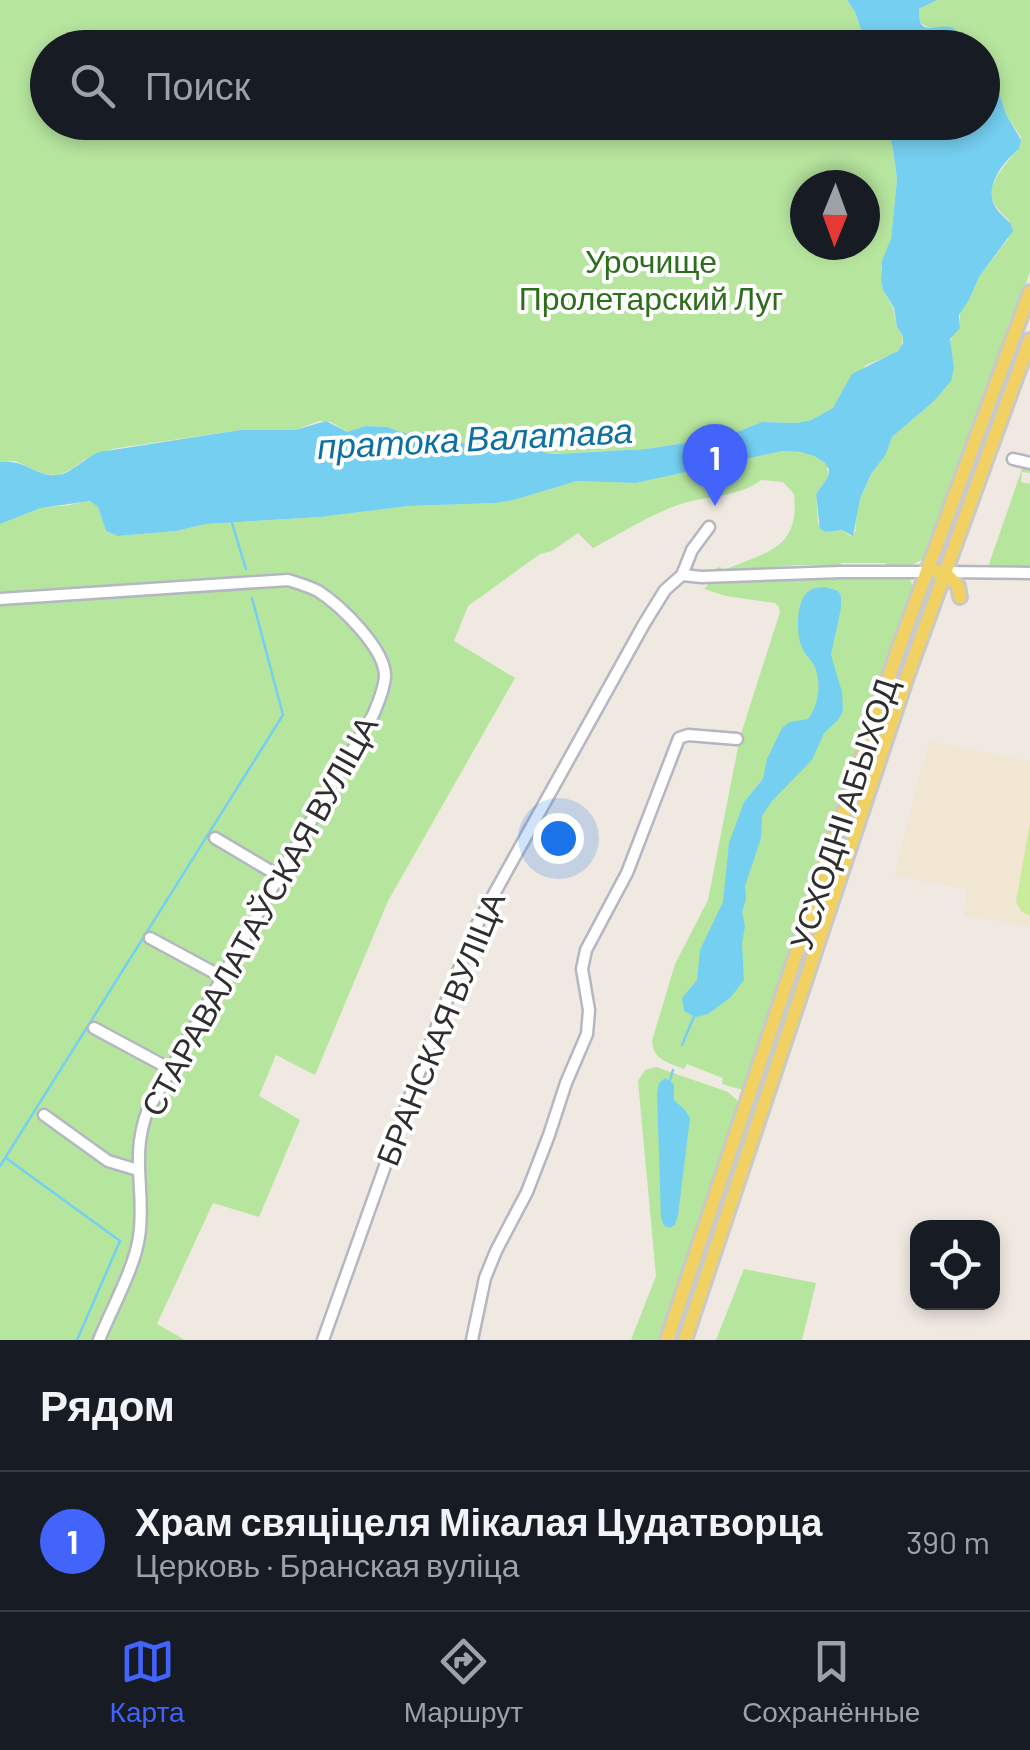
<!DOCTYPE html>
<html lang="ru">
<head>
<meta charset="utf-8">
<style>
  body { margin:0; font-family:Barlow,sans-serif; background:#242831; color:#f1f3f6 }
  .controls { position:absolute; right:30px; bottom:30px; display:grid; overflow:hidden; border-radius:20px; box-shadow:0 5px 15px #0003 }
  .controls button { width:90px; height:90px; display:grid; place-items:center; padding:0; border:0; border-bottom:2px solid #363941; background:#171b24; color:#f1f3f6; font:50px sans-serif }
  .compass { position:absolute; left:790px; top:170px; width:90px; height:90px; border-radius:50%; background:#171b24; box-shadow:0 5px 15px #0003; rotate:181deg }
  .you { position:absolute; left:558px; top:838px; width:35px; height:35px; margin:-25px; border:8px solid #fff; border-radius:50%; background:#1a73e8; box-shadow:0 0 0 15px #1a73e833 }
  .badge { display:grid; place-items:center; width:65px; height:65px; border-radius:50%; background:#4264fb; color:#fff; font-size:32px; font-weight:700 }
  .pin { position:absolute; translate:-50% -82px; filter:drop-shadow(0 2px 5px #0008) }
  .pin::after { content:''; position:absolute; top:52px; width:35px; height:30px; background:inherit; clip-path:polygon(0 0,100% 0,50% 100%) }
  .list { margin:0; padding:0; list-style:none }
  h2 { display:flex; justify-content:space-between; align-items:center; height:130px; margin:0; padding:0 40px; font-size:42px }
  h2 small { font-size:32px; font-weight:400; color:#9ea1a6 }
  .list li { display:grid; grid-template-columns:65px 1fr auto; gap:30px; align-items:center; box-sizing:border-box; height:140px; padding:0 40px; border-top:2px solid #363941 }
  .list b { display:block; font-size:38px; white-space:nowrap }
  .list p { margin:0; font-size:32px; white-space:nowrap; color:#9ea1a6 }
  .list em { font-size:32px; font-style:normal; color:#9ea1a6 }
  .icon { flex:none; width:55px; height:55px; fill:none; stroke:currentColor; stroke-width:2; stroke-linecap:round; stroke-linejoin:round }
  .map { position:relative; flex:none; width:1030px; height:1340px; overflow:hidden }
  .search { position:absolute; background:#171b24; box-shadow:0 5px 15px #0003; left:30px; right:30px; top:30px; height:110px; display:flex; align-items:center; gap:25px; box-sizing:border-box; padding:0 35px; border-radius:55px; color:#9ea1a6; font-size:38px }
  .sheet { height:270px; background:#171b24 }
  nav { display:flex; justify-content:space-around; align-items:center; box-sizing:border-box; height:140px; border-top:2px solid #363941; background:#171b24; font-size:28px; color:#9ea1a6 }
  nav a { display:grid; justify-items:center; gap:5px }
  nav .on { color:#4264fb }
  .map>svg:first-child { display:block }
  .education { fill:#f0e6d1 }
  .green { fill:#b6e59e; fill-rule:evenodd }
  .pitch { fill:#c9ec9a }
  .water { fill:#75cff0 }
  .lines { fill:none; stroke-linecap:round; stroke-linejoin:round }
  .stream { stroke:#75cff0; stroke-width:2.5 }
  .minor-casing { stroke:#b4b7c1; stroke-width:15 }
  .major-casing { stroke:#c9c9c9; stroke-width:18 }
  .minor { stroke:#fff; stroke-width:10 }
  .major { stroke:#f2d163; stroke-width:12 }
  .labels { text-anchor:middle; stroke-width:8; stroke-linejoin:round; paint-order:stroke }
  .park-label { font-size:32px; fill:#2c6e1b; stroke:#fff }
  .street-label { font-size:32px; fill:#2e2e2e; stroke:#fff }
  .water-label { font-size:35px; font-style:italic; fill:#0d6fa3; stroke:#fff }
</style>
</head>
<body>
<div class="map">
<svg width="1030" height="1340" viewBox="0 0 1030 1340">
  <rect width="100%" height="100%" fill="#efe9e1"/>
  <path class="education" d="M929,741L1030,761V927L964,915L967,889L894,876Z"/>
  <path class="green" d="M0,0H847L855,12L867,47L48,48V122L885,123L893,148L897,179L891,239L881,267L883,290L893,308L897,327L903,336L901,347L894,354L866,365L833,408L811,420L796,423L762,422L724,437L646,449L548,454L538,451L521,439L508,442L504,449L499,451L495,442L478,438L463,443L424,432L403,433L387,427L366,426L347,432L331,422L319,421L295,430H240L112,449L85,459L72,469L58,475L44,474L15,461L0,462ZM805,185H865V245H805Z
    M937,0H1030V272L925,558L910,566H886L885,563H841L840,569L811,565H797L699,575L720,567L724,570C767,551 800,550 794,494L783,482L761,480C738,498 705,495 678,505C649,515 620,534 593,548L578,533L552,551L540,554L468,606L454,641L515,678L388,901L315,1075L276,1055L259,1096L300,1120L259,1217L213,1203L157,1324L185,1340H0V524L41,508L70,505L87,501L93,502L98,507L106,531L118,536L176,531L206,524L321,517L408,506L496,503L514,500L577,481L636,483L782,451L807,453L820,459L827,465L828,477L816,494L818,523L826,532L842,530L850,536L855,532L858,504L871,474L887,450L892,437L933,402L954,368L950,342L953,334L960,328V312L969,300L979,277L1008,239L1009,220C988,202 986,191 1002,169C1008,161 1012,155 1019,149L1021,137L1006,114L995,80L983,61L982,48L966,47L949,27C933,29 916,30 919,9Z
    M1023,466L1030,467V473L1022,472L1021,482L1030,484V567L990,565L989,564Z
    M780,576H906L910,579L913,587L747,1087L743,1090L722,1084L723,1078L687,1064L684,1069C669,1063 653,1060 652,1041L675,964L708,900L740,737L780,612L779,607L775,603L726,596L704,589L709,584L719,581Z
    M656,1067L728,1092L738,1101L739,1110L663,1340H631L656,1276L638,1081L645,1070Z
    M744,1269L816,1283L802,1340H716Z"/>
  <path class="pitch" d="M1030,823V916L1021,911L1016,902Z"/>
  <path class="water" d="M847,0H937L919,9C918,38 934,24 950,27C959,29 961,40 966,47H867L855,12Z
    M983,61L995,80L1006,114L1021,140L1019,149C1002,163 980,191 999,212C1006,220 1011,221 1013,231L979,277L969,300L959,315L960,328L950,339L954,368L951,381L933,402L892,437L886,454L871,474L860,499L853,536L842,530L826,532L820,529L816,494L828,477L829,469L824,462L814,456L800,452L782,451L636,483L577,481L514,500L496,503L408,506L321,517L206,524L176,531L118,536L106,531L98,507L90,501L41,508L0,524V462C26,459 37,477 56,475C73,474 84,457 100,452L240,430H295L326,421L347,432L366,426L387,427L403,433L424,432L463,443L487,437L493,440L499,451L504,449L510,440C527,437 537,454 554,454L646,449L724,437L762,422L796,423L811,420L833,408L852,374L898,351L903,343V336L897,327L894,308L883,290L881,279L882,261L891,239L897,179L893,148L885,123L982,122Z
    M825,587L838,591L841,596V608L831,655L842,692L843,711L838,720L824,733L812,760L772,801L762,816L761,838L745,886L746,899L742,912L745,926L742,943L744,980L731,997L708,1014L696,1017L684,1011L682,998L697,980L700,950L723,902L729,843L744,802L763,779L767,759L782,728L790,722L808,719C819,705 822,682 814,665C810,658 803,653 801,645C796,631 796,600 809,591C814,587 819,588 825,587Z
    M665,1078L674,1084V1100L685,1110L690,1118L678,1215L675,1225L670,1228L664,1226L661,1218L657,1093L659,1083Z"/>
  <g class="lines">
    <path class="stream" d="M232,523L246,569
      M682,1045L695,1014
      M669,1083L673,1070
      M6,1158L120,1241L77,1340
      M0,1166L283,715L252,598"/>
    <defs>
      <path id="minor" d="M1013,459L1030,463
        M944,572L1030,573
        M682,575L702,577L840,572H926
        M0,599L288,580C298,583 308,586 318,591C340,605 386,649 385,677C384,690 378,703 373,715L279,876L147,1112C130,1158 146,1193 139,1237C135,1267 111,1310 99,1340
        M215,838L279,876
        M150,938L224,978
        M94,1028L170,1069
        M44,1115L108,1161L138,1170
        M323,1340L406,1107L474,930L644,624L665,590L682,575L692,550L709,527
        M472,1340L485,1278L496,1251L527,1192L549,1135L566,1083L587,1034L589,1010L582,969L586,950L627,873L679,738L688,735L737,739"/>
      <path id="major" d="M937,572H944L958,586L960,597
        M667,1340L899,647L1030,292
        M685,1340L908,674L1030,340"/>
    </defs>
    <use href="#minor" class="minor-casing"/>
    <use href="#major" class="major-casing"/>
    <use href="#minor" class="minor"/>
    <use href="#major" class="major"/>
  </g>
  <g class="labels">
    <g class="park-label">
      <text x="651" y="273">Урочище<tspan x="651" dy="37">Пролетарский Луг</tspan></text>
    </g>
    <g class="street-label">
      <text transform="translate(844 814) rotate(-72)" y="11">УСХОДНІ АБЫХОД</text>
      <text transform="translate(260 916) rotate(-61)" y="11">СТАРАВАЛАТАЎСКАЯ ВУЛІЦА</text>
      <text transform="translate(441 1029) rotate(-68)" y="11">БРАНСКАЯ ВУЛІЦА</text>
    </g>
    <g class="water-label">
      <text transform="translate(475 439) rotate(-3)" y="12">пратока Валатава</text>
    </g>
  </g>
</svg>
<div class="controls">
<button><svg class="icon" aria-label="locate" viewBox="0 0 24 24"><circle cx="12" cy="12" r="6"/><path d="M12 2v4M12 18v4M2 12h4M18 12h4"/></svg></button>
</div>
<svg class="compass" viewBox="-18 -18 36 36"><path d="M0-13l5 13h-10z" fill="#e53935"/><path d="M0 13l5-13h-10z" fill="#9ea1a6"/></svg>
<div class="you"></div>
<div class="pin badge" style="left:715px;top:506px">1</div>
<div class="search"><svg class="icon" aria-label="search" viewBox="0 0 24 24"><circle cx="10" cy="10" r="6"/><path d="M15 15l6 6"/></svg>Поиск</div>
</div>
<section class="sheet">
<h2>Рядом<small></small></h2>
<ul class="list">
<li><span class="badge">1</span><div><b>Храм свяціцеля Мікалая Цудатворца</b><p>Церковь · Бранская вуліца</p></div><em>390 m</em></li>
</ul>
</section>
<nav>
<a class="on"><svg class="icon" aria-label="map" viewBox="0 0 24 24"><path d="M3 6l6-2 6 2 6-2v14l-6 2-6-2-6 2zM9 4v14M15 6v14"/></svg>Карта</a>
<a><svg class="icon" aria-label="directions" viewBox="0 0 24 24"><path d="M12 3l9 9-9 9-9-9zM9 14v-3h6M13 9l2 2-2 2"/></svg>Маршрут</a>
<a><svg class="icon" aria-label="saved" viewBox="0 0 24 24"><path d="M7 4h10v16l-5-4-5 4z"/></svg>Сохранённые</a>
</nav>
</body>
</html>
